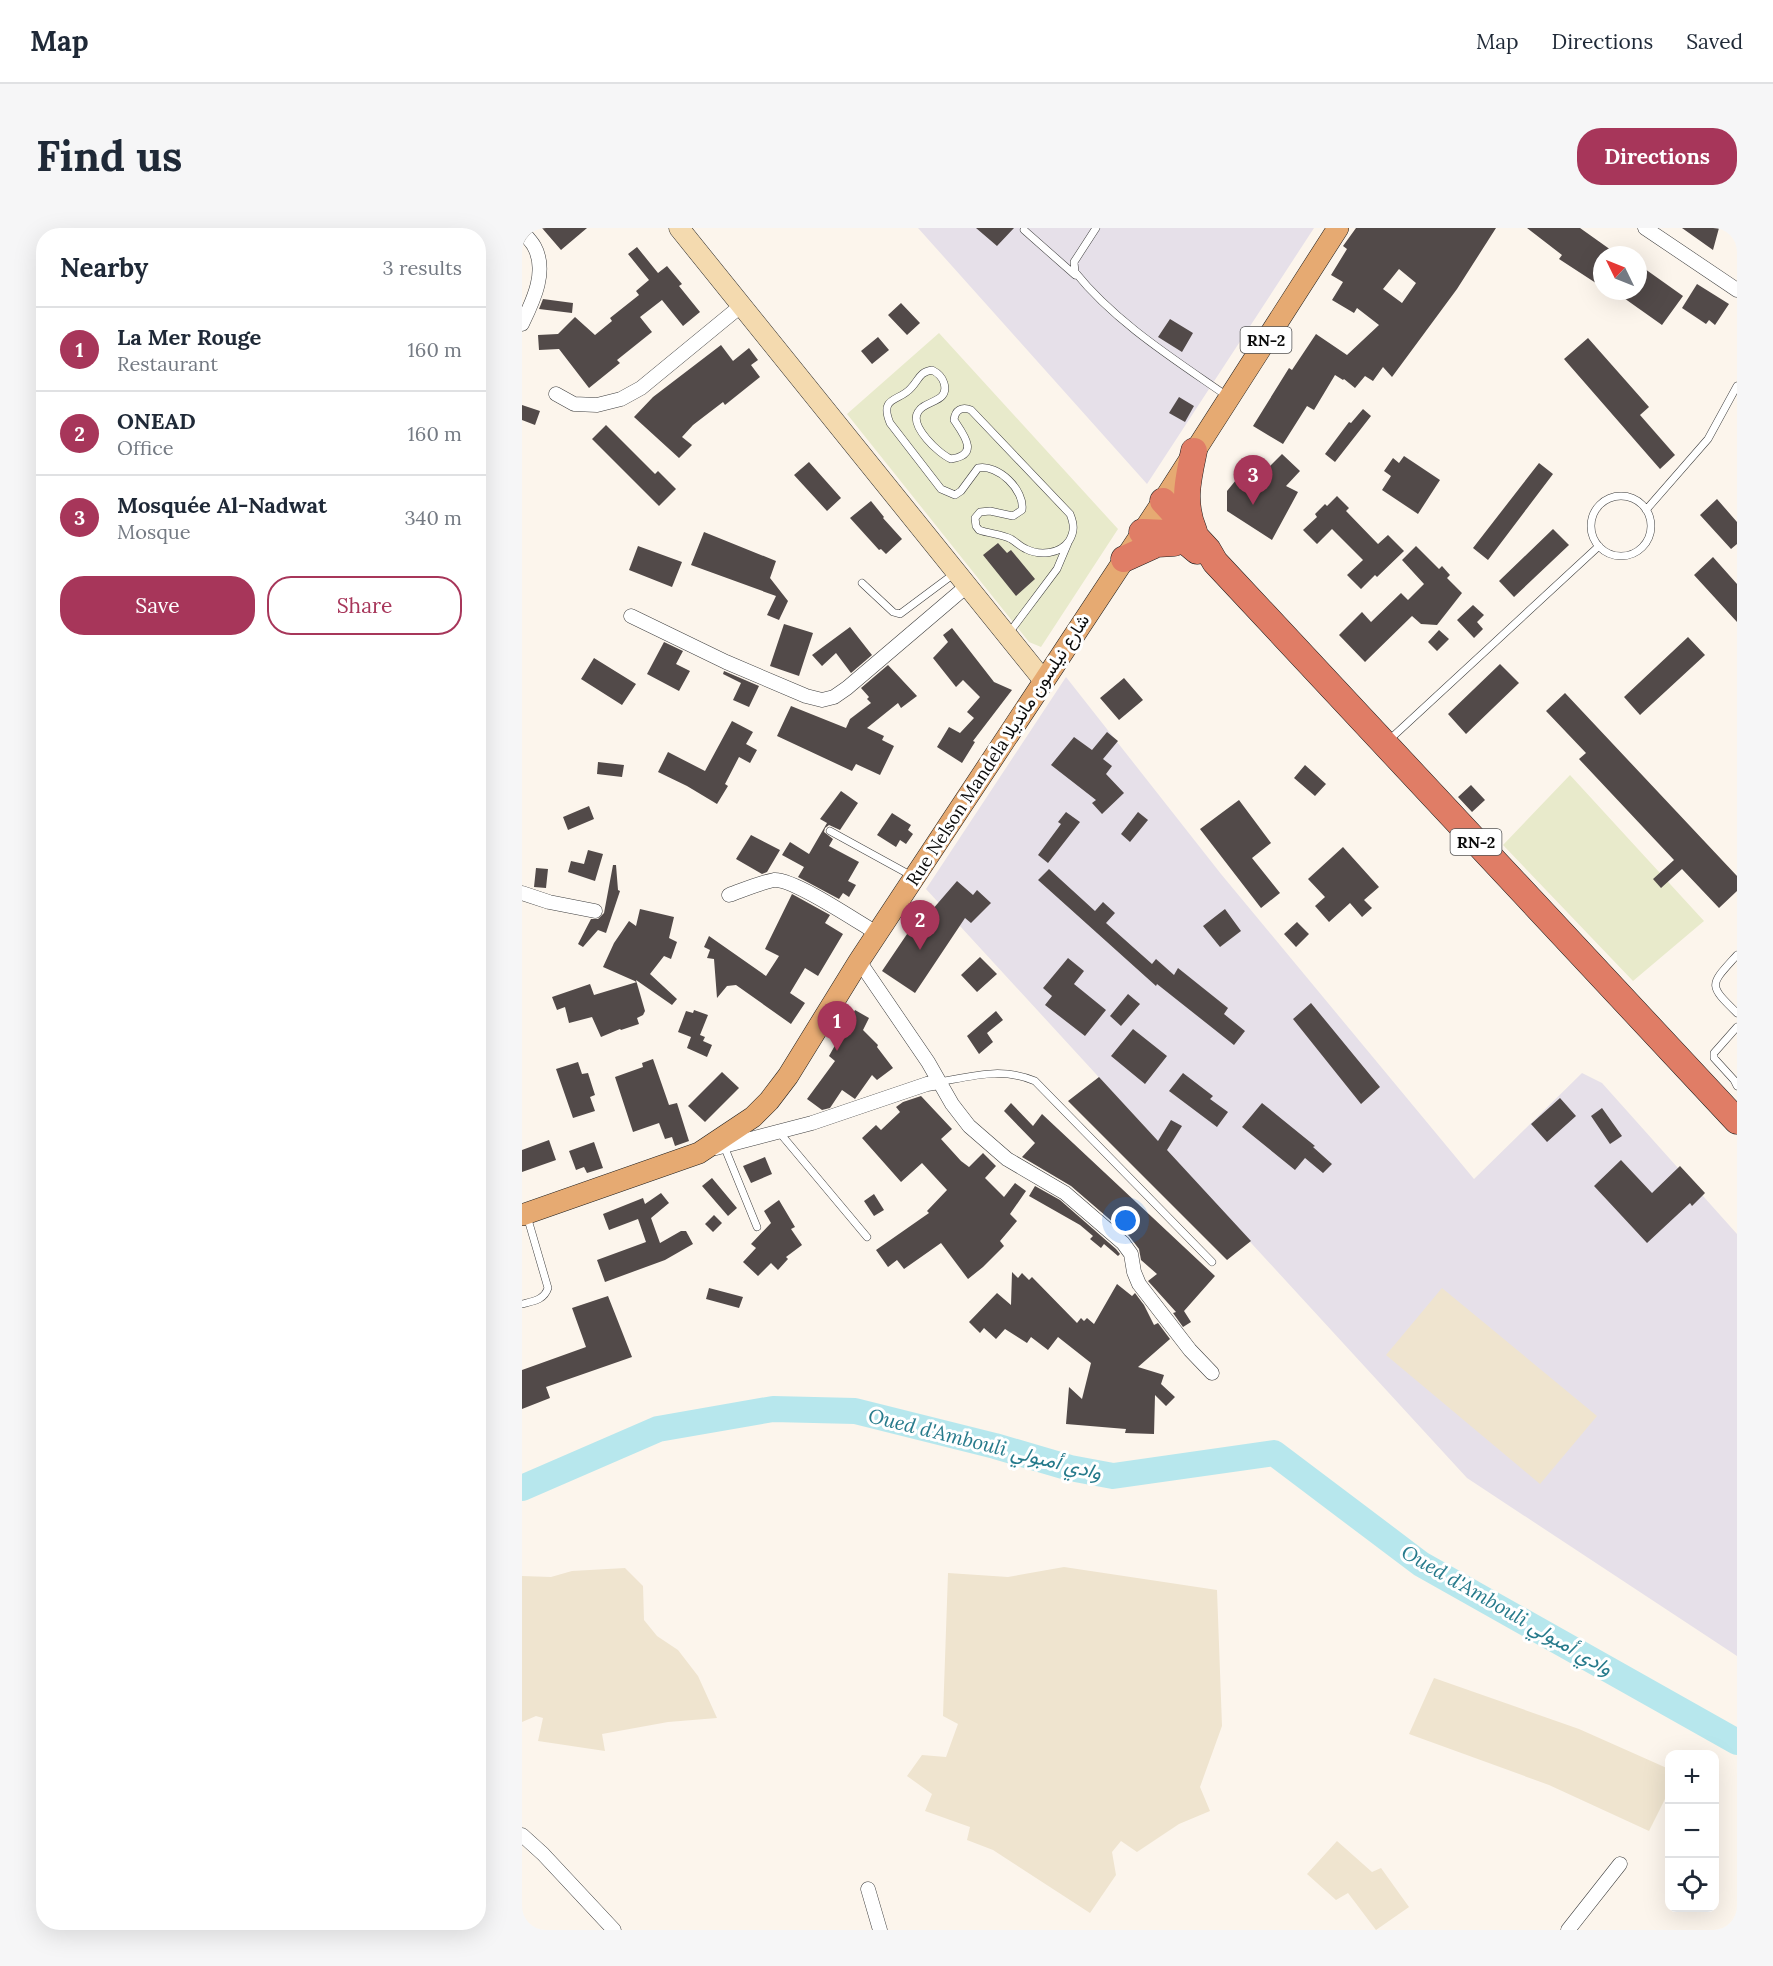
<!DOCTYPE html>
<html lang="en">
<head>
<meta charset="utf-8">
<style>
  body { margin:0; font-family:Lora,Vazirmatn,serif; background:#f6f6f7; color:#1f2937 }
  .controls { position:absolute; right:18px; bottom:18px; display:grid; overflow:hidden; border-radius:12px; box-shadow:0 6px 24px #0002 }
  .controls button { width:54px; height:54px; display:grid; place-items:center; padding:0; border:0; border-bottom:2px solid #e0e1e3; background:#fff; color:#1f2937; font:30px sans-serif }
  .compass { position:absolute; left:1071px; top:18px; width:54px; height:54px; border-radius:50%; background:#fff; box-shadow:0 6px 24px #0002; rotate:313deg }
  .you { position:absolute; left:604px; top:993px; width:21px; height:21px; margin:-15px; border:4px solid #fff; border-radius:50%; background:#1a73e8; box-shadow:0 0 0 9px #1a73e833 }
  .badge { display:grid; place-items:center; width:39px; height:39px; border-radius:50%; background:#a7365a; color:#fff; font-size:20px; font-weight:700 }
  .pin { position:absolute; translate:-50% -50px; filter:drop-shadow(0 2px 3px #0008) }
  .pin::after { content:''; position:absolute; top:32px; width:21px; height:18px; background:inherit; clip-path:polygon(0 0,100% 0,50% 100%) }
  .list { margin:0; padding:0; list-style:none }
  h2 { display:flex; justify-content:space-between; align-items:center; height:78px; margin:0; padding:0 24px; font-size:26px }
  h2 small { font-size:20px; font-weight:400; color:#747a83 }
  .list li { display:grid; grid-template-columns:39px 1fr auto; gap:18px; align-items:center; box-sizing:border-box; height:84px; padding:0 24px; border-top:2px solid #e0e1e3 }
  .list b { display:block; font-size:22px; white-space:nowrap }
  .list p { margin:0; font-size:20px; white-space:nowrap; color:#747a83 }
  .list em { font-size:20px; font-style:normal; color:#747a83 }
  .actions { display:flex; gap:12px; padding:18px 24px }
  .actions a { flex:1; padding:14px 0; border:2px solid #a7365a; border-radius:24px; text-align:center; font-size:21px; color:#a7365a }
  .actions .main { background:#a7365a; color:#fff }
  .icon { flex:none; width:33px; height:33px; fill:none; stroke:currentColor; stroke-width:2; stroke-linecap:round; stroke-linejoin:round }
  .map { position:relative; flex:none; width:1215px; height:1702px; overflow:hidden; border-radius:24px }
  header { display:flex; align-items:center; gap:36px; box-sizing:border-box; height:84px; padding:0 30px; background:#fff; border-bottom:2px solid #e0e1e3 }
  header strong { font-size:28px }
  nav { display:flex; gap:33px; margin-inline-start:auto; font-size:21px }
  .intro { display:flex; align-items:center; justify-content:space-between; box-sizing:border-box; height:144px; padding:0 36px }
  h1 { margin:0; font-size:42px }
  .button { padding:15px 27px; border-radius:24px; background:#a7365a; color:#fff; font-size:21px; font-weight:700 }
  main { display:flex; gap:36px; padding:0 36px }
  aside { flex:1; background:#fff; border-radius:24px; box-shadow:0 6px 24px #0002 }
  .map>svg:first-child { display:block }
  .industrial { fill:#e6e0e9 }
  .farmland { fill:#efe4cf }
  .pitch { fill:#e8eacb }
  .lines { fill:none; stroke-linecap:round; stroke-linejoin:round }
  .river { stroke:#b7e7ed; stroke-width:26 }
  .building { fill:#524a49; fill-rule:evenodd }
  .lane-casing { stroke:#3e3e3e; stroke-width:8 }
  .street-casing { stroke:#3e3e3e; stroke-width:15 }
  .secondary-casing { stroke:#2d2d2d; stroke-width:21 }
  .primary-casing { stroke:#1c1c1c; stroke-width:22 }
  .highway-casing { stroke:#1c1c1c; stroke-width:27 }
  .lane { stroke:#fff; stroke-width:7 }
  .street { stroke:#fff; stroke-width:14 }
  .secondary { stroke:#f4daaf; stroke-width:20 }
  .primary { stroke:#e6aa72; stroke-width:21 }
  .highway { stroke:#e07d66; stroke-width:26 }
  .labels { text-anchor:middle; stroke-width:6; stroke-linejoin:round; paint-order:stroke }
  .shield { fill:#fff; stroke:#545454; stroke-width:1.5 }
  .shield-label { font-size:16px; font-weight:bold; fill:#0b0b0b }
  .street-label { font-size:18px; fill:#0b0b0b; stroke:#fff }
  .water-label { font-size:20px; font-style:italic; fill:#267a8b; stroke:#fff }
</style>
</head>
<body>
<header>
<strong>Map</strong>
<nav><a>Map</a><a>Directions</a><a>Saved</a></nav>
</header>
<div class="intro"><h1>Find us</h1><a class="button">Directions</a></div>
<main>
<aside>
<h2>Nearby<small>3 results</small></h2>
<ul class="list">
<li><span class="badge">1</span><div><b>La Mer Rouge</b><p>Restaurant</p></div><em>160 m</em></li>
<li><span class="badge">2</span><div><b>ONEAD</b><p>Office</p></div><em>160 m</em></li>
<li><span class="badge">3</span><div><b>Mosquée Al-Nadwat</b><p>Mosque</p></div><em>340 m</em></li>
</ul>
<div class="actions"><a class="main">Save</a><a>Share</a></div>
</aside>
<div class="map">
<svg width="1215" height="1702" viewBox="0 0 1215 1702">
  <rect width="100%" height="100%" fill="#fcf5ec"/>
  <path class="industrial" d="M396,0H792L625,256Z
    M544,449L699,646L952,951L1060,845L1080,855L1215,1006V1428L945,1250L404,661Z"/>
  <path class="farmland" d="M920,1060L1075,1188L1018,1256L864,1127Z
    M542,1339L695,1362L700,1498L678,1559L688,1583L657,1596L615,1624L599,1613L590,1624L594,1647L568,1685L471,1622L445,1612L448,1599L403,1583L410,1566L385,1548L400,1527L424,1529L436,1496L421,1488L426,1345L486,1349Z
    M103,1340L121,1358L122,1392L135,1408L156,1422L176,1448L195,1490L146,1494L80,1506L83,1523L16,1513L21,1490L14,1488L0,1494V1348L29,1349L50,1343Z
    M912,1450L1057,1501L1147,1541V1563L1127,1603L1027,1557L887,1506Z
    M815,1613L850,1644L859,1640L887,1679L854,1702L826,1665L814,1672L785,1646Z"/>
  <path class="pitch" d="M417,105L596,301L519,419L507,414L325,186Z
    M1048,547L1182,693L1111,753L981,617Z"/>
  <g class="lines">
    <path class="river" d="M0,1260L136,1201L251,1181L333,1183L473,1218L548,1240L591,1248L752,1225L899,1336L1215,1514"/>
  </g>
  <path class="building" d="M20,0H65L39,22Z
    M454,0H492L475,18Z
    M834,0H974L935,61L870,149L861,139L851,153L843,148L833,160L822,151L821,152L813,147L792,182L785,178L761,216L731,198L767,140L770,142L794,106L825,127L857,97L835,80L832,85L810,72L821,54L809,47L825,21L821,18ZM877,41L894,55L880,75L861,61Z
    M1005,0H1058L1096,27H1080V59L1037,31L1040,27Z
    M1160,0H1197L1191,22Z
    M115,19L136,45L145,38L160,56L157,58L178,84L161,98L140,72L118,89L130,104L95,132L98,135L67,160L37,121L17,122L16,107L36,106L53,89L73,107L90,93L88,90L117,67L114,63L127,52L106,26Z
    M1116,36L1161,68L1140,97L1092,63H1116Z
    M1175,56L1207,76L1193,97L1187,92L1184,96L1160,80Z
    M21,71L51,75L50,85L17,81Z
    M379,75L398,95L385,107L366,87Z
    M648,91L671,105L660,124L636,109Z
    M356,109L367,122L350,136L339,123Z
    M1066,110L1127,179L1118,187L1153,227L1138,241L1042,131Z
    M199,117L211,133L227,120L236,132L229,137L238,149L203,177L201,174L171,197L160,209L170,217L157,230L112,189L131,169Z
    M657,169L672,178L663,194L647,185Z
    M0,177L18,183L13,197L0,192Z
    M841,181L849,188L813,234L803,226L827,194L829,195Z
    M84,197L133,246L136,243L154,261L137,278L70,211Z
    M760,226L778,243L764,258L776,264L750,312L705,283V263L714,252L725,250L728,241L739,247Z
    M882,228L918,252L896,286L860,262L869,248L862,243L871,230L877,235Z
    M287,234L319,270L305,283L272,247Z
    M1017,235L1031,246L966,332L951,320Z
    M815,268L827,280L824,283L856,316L866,307L882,323L855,349L853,347L839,361L825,347L841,332L810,301L795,316L781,302L795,289L793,286L803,276L805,278Z
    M1195,271L1215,294V316L1209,321L1178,287Z
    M349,273L362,289L361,290L380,311L364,326L359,321L357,322L328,290Z
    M1031,301L1047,317L992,369L977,353Z
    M182,304L254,333L248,350L266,373L257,392L245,387L254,368L169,337Z
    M476,315L485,325L489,322L513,351L494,368L461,327Z
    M116,318L160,334L150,359L107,342Z
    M894,318L917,341L920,338L928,347L925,350L940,365L915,397L899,396L890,388L843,434L817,407L840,384L849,394L879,365L886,372L902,356L880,332Z
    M1191,329L1215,356V394L1172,347Z
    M951,377L962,387L955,394L961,401L952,410L935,392Z
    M262,396L291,405L277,448L248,438Z
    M328,399L350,427L329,445L314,425L300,438L290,427Z
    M430,400L472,454L490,462L451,513L453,514L440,535L415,519L427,499L438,505L452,490L445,484L458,469L441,452L434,459L411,430L426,414L421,407Z
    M917,402L927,411L915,423L906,414Z
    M1166,409L1183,427L1118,487L1102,469Z
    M142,414L161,423L154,436L168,443L157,463L125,446Z
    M72,430L114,456L100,477L59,451Z
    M978,436L997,455L944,506L926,486Z
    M366,437L395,468L379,480L376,475L345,500L362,508L360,512L372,518L358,547L334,536L330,543L255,508L269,478L324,500L328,491L349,475L345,471L347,469L339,460Z
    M202,443L237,458L227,479L211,472L219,455L201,446Z
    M602,450L621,472L597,492L578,470Z
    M1043,465L1215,648V663L1197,680L1160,641L1139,660L1131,651L1152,632L1057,531L1064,525L1024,483Z
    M210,493L231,504L224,516L235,522L228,535L217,529L203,556L206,558L195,576L165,558L136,544L146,524L183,543Z
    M585,504L596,513L581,531L590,538L584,546L602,565L580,586L570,575L574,572L529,537L552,509L570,522Z
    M76,534L102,537L100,549L75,546Z
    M783,537L804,556L793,568L772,550Z
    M949,557L963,572L950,584L936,569Z
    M319,563L336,575L318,602L307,597L303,600L302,604L311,611L307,618L337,634L326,653L334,657L327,669L321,665L317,671L276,649L282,639L260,627L268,614L287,626L305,595L298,591Z
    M717,572L749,615L730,630L758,665L739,680L678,601Z
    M67,578L72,591L46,602L41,589Z
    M544,584L558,594L526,635L516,627L539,596L536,594Z
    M616,584L626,592L608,614L599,606Z
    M370,585L389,597L386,602L391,606L384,616L378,612L374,619L355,607Z
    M229,607L258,622L245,644L240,646L214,631Z
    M821,619L857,659L842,672L850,680L840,689L828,675L807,694L793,678L803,669L786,651Z
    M66,622L81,626L73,653L46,644L49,633L62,636Z
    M91,637H94L96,662L98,663L84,705L76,702L61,719L56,716L69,691H76L82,685Z
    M14,640L26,641L24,660L12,659Z
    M527,641L573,683L581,674L593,685L584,695L630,736L634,731L652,747L656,740L706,780L702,786L723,803L712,817L635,756L634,758L516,652Z
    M435,653L451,667L455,662L469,675L449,695L443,690L393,765L360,743L404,678L410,682Z
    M270,666L308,687L303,695L321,706L296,748L283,740L268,765L283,775L269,796L214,757L205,758L195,770L192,731L185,730L188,722L182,719L187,708L244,748L257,728L243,721Z
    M118,681L152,689L147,710L155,714L149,731L142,728L128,746L155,771L150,777L114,752L123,783L121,787L115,790L117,796L99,802L98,801L79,809L70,789L47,795L43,779L35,782L30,769L68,756L72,767L115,754L81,739L92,715L107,693L114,698Z
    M703,681L719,703L698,719L681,698Z
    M775,694L787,706L774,719L762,706Z
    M458,729L475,746L455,764L439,747Z
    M546,730L562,743L552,756L584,782L563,808L523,777L530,768L521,760Z
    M606,766L618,776L599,798L588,788Z
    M789,775L858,859L839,876L771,791Z
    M172,782L186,787L178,807L183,809L181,813L190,817L185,829L165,820L169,809L156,804L164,783L171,785Z
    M333,782L347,790L341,802L356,817L355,819L371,840L355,852L350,847L333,871L320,862L308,880L300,882L285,871L313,833L307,828Z
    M474,783L481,792L465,805L471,814L457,826L445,808Z
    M611,801L645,828L623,856L589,828Z
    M131,831L147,877L155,875L167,913L153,918L150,909L143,911L137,895L111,904L93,849L121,839L120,835Z
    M56,834L60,846L66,845L73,867L68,869L73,883L51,890L34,841Z
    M200,844L217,860L183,894L166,878Z
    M661,845L691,868L688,871L706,884L695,899L647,863Z
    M577,849L636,913L649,892L660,898L645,922L729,1013L705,1032L546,873Z
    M399,868L430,901L419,911L439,933L447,939L461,925L474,938L463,950L482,969L493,955L504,963L488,986L495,993L478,1013L482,1018L461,1039L446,1051L419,1015L382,1041L375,1032L366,1039L354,1022L407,985L405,983L425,962L400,935L379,954L340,910L354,897L359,902L378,884L374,879L381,874Z
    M1038,870L1054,888L1025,914L1009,896Z
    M489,875L511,898L520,886L693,1048L662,1083L669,1094L661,1099L651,1085L654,1084L626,1053L635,1046L619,1032L617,1021L607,1008L549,958L500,929L513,915L482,883Z
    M740,875L793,918L791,919L810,936L801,945L783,930L773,942L720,899Z
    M1080,880L1100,908L1088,916L1069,888Z
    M27,912L34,932L0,944V922Z
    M72,914L81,940L65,945L62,939L54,942L47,923Z
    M243,929L250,946L229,955L221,938Z
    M1099,932L1130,965L1158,938L1183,965L1170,978L1168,975L1125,1015L1072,958Z
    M190,950L215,980L206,988L180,958Z
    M513,958L538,972L594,1021L598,1026L596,1028L582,1016L579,1020L568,1011L571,1008L558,997L507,968Z
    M139,965L147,975L129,990L138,1015L159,1003H164L171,1016L143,1032L83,1054L75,1032L124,1014L116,991L87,1002L81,986L121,970L123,976Z
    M352,966L362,982L352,988L342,973Z
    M257,972L273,999L269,1001L280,1017L264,1029L266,1031L256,1042L249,1035L236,1048L221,1034L234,1020L229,1016L249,995L242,983Z
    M192,987L200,995L191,1004L183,996Z
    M490,1044L496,1050L500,1045L507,1052L510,1049L555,1095L559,1090L562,1093L565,1090L572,1096L595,1056L610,1068L613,1065L622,1077L632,1097L636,1095L648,1111L616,1139L642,1147L639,1156L653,1169L644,1178L633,1167L632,1206L603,1205L604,1201L544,1196L547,1159L560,1171L569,1135L536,1109L526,1122L509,1109L505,1115L483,1101L474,1111L462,1100L458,1105L447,1094L475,1065L489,1077Z
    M187,1060L221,1069L217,1080L184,1071Z
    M86,1068L110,1129L24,1159L28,1170L0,1181V1142L64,1119L50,1080Z"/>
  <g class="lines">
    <defs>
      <path id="lane" d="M574,0L552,34L553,44C593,94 652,131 705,168
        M502,2L553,47
        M410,142C416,145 420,148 422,155C428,175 402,172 396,184C387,198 417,226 429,231C458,227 442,207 432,192C433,182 440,178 449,182L548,286C552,296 553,303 547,313C538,326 518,328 504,321C499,319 494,314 489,311C479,306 468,306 457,302L454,298L453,290L458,284L468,283L491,288L500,282C503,262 476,236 456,240L439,263L433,267L419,261L368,195C357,168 377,174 389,160C397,152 397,144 410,142Z
        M1069 298a30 30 0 1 1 60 0a30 30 0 1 1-60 0Z
        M1124,282L1186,211L1215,158
        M340,355L371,384L378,386L433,345
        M487,405L535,341L546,315
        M866,513L1077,318
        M308,603L390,648
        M1215,727C1188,757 1185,756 1215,785
        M1215,799L1192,825V830L1212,852L1215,858
        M417,854C451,848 480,839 513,853L690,1034
        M257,904L345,1009
        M202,918L235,999
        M0,1076C12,1073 22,1072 26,1060L5,988"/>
      <path id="street" d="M1123,0L1215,62
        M0,3C4,8 9,13 12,18C26,43 11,73 0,96
        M34,166L52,176L75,177L99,171L119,160L220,77
        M109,388L204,434L284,468L300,472L312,469L325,460L446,357
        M0,665L27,674L73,683
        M207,667C221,662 237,655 252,652C271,650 336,694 356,706
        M337,733L406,834L430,876L447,898L485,931L543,965L601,1015L609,1026L612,1044L617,1056L668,1122L690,1145
        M194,920L290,895L405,856L417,854
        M0,1607L21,1626L92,1702
        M346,1661L358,1702
        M1046,1702L1098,1636"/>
      <path id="secondary" d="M157,0L522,453"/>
      <path id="primary" d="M0,987L177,925L231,889L247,873L266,848L337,733L641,273L816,0"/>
      <path id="highway" d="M641,273L686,322L693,334L1215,893
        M672,303C660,275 666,251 672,223
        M620,304C650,305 652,303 675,323
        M602,331L635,316L652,315"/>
    </defs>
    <use href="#lane" class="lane-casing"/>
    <use href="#street" class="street-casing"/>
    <use href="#secondary" class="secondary-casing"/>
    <use href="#primary" class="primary-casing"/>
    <use href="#highway" class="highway-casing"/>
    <use href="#lane" class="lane"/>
    <use href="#street" class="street"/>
    <use href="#secondary" class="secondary"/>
    <use href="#primary" class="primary"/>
    <use href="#highway" class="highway"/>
  </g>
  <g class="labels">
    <g class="shield">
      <rect x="718.5" y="99" width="51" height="26" rx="4.5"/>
      <rect x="928.5" y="601" width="51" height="26" rx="4.5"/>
    </g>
    <g class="shield-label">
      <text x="744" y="118">RN-2</text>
      <text x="954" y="620">RN-2</text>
    </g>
    <g class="street-label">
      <text transform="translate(476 522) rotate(-57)" y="6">Rue Nelson Mandela شارع نيلسون مانديلا</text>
    </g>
    <g class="water-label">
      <text transform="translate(463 1216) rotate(14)" y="7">Oued d'Ambouli وادي أمبولي</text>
      <text transform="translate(985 1382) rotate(30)" y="7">Oued d'Ambouli وادي أمبولي</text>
    </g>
  </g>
</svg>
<div class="controls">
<button>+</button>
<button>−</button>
<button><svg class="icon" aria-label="locate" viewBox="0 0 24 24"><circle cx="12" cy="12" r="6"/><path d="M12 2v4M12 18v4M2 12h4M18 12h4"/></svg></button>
</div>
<svg class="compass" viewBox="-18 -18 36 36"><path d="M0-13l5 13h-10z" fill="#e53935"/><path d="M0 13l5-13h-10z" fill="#747a83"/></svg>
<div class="you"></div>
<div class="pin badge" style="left:315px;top:823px">1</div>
<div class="pin badge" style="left:398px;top:722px">2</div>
<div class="pin badge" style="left:731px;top:277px">3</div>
</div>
</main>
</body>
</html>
